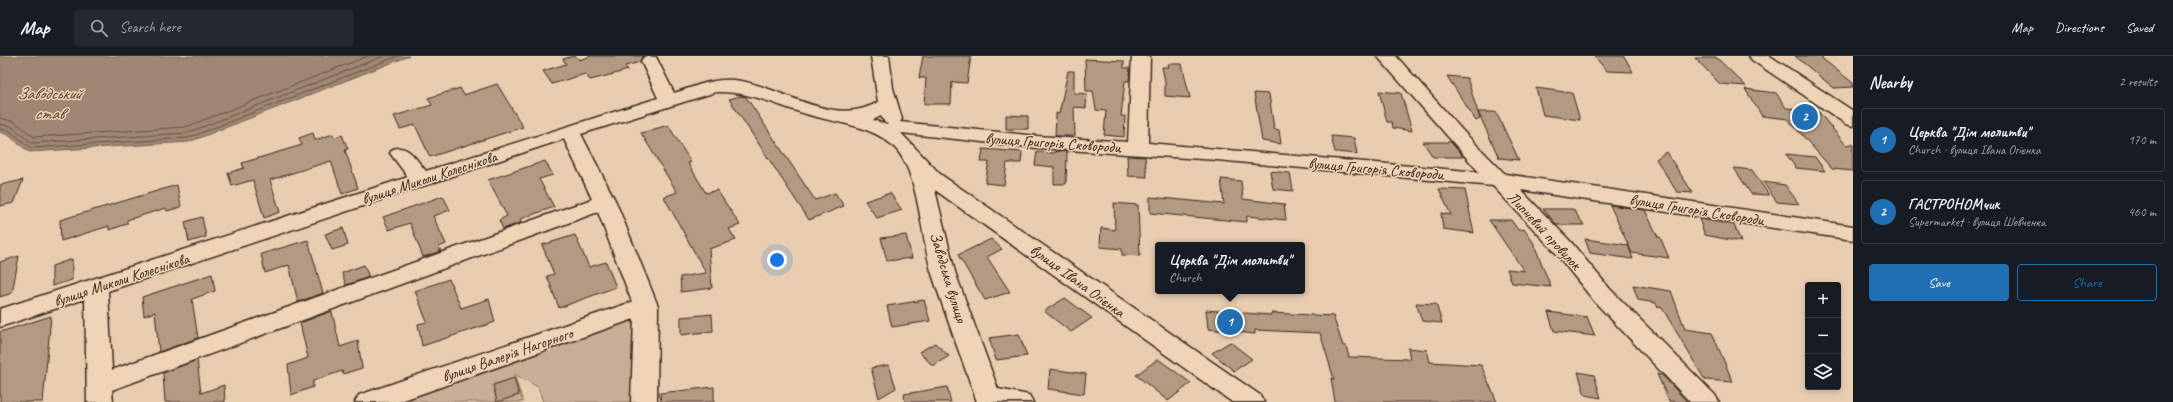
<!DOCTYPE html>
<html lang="en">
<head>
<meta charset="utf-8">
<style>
  body { margin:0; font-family:Caveat,sans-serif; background:#242831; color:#f1f3f6 }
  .controls { position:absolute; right:12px; bottom:12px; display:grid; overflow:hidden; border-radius:4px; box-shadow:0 2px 6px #0003 }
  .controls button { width:36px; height:36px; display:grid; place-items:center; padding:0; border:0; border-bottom:1px solid #363941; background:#171b24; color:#f1f3f6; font:20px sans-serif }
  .you { position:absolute; left:777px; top:204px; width:14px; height:14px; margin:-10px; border:3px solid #fff; border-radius:50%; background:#1a73e8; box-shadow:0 0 0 6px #1a73e833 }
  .badge { display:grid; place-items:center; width:26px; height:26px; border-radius:50%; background:#1f6fb2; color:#fff; font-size:13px; font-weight:700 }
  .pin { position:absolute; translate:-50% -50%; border:2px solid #fff; box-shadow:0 1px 4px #0006 }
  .popup { position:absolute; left:1155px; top:186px; width:150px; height:52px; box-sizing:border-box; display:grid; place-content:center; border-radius:4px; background:#171b24; filter:drop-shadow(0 1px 3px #0005); font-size:13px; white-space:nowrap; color:#9ea1a6 }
  .popup b { font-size:15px; color:#f1f3f6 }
  .popup::after { content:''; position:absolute; left:50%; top:100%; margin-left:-8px; border:8px solid transparent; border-top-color:#171b24 }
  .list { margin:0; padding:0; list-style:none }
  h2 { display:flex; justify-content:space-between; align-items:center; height:52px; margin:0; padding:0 16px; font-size:17px }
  h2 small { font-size:13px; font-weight:400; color:#9ea1a6 }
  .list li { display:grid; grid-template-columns:26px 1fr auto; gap:12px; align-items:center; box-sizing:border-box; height:64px; margin:0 8px 8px; padding:0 8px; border:1px solid #363941; border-radius:4px }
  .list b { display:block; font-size:15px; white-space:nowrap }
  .list p { margin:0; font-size:13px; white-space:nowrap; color:#9ea1a6 }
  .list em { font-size:13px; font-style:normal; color:#9ea1a6 }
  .actions { display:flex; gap:8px; padding:12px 16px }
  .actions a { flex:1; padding:9px 0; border:1px solid #1f6fb2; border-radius:4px; text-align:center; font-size:14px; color:#1f6fb2 }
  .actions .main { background:#1f6fb2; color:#fff }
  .icon { flex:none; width:22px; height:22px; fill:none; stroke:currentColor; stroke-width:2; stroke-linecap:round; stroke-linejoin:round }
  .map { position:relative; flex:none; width:1853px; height:346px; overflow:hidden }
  header { display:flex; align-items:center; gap:24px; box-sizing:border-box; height:56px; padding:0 20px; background:#171b24; border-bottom:1px solid #363941 }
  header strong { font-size:19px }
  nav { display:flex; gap:22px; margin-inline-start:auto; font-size:14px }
  .search { width:280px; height:36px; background:#242831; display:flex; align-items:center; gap:10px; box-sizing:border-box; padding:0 14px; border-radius:4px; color:#9ea1a6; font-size:15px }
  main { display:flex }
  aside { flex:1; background:#171b24 }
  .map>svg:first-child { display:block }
  .green { fill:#c9af96; stroke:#826c5a }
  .water { fill:#9f8873; stroke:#776251 }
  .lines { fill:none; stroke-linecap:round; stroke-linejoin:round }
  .shore { stroke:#635040; stroke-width:1 }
  .building { fill:#b39a83; stroke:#3b2a1e }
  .minor-casing { stroke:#3b2a1e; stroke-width:3 }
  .minor { fill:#f0d4b7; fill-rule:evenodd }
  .labels { text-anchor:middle; stroke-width:3; stroke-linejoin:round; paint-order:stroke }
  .street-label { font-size:16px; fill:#3b2a1e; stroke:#f0d4b7 }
  .water-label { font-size:17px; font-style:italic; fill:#544233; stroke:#f0d4b7 }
</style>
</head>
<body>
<header>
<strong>Map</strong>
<div class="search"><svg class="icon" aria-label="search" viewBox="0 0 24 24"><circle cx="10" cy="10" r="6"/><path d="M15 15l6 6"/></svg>Search here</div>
<nav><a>Map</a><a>Directions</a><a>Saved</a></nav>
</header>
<main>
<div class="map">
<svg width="1853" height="346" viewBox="0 0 1853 346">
  <rect width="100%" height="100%" fill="#e9cdb1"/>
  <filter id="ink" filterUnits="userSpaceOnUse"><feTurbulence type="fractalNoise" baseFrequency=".025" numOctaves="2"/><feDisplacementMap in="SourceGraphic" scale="8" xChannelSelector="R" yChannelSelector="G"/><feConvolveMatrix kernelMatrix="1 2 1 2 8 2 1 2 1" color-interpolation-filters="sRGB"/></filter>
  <g filter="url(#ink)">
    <path class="green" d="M620,256L638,266L637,346H543L538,331L514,318L523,346H382Z"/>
    <path class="water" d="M0,0H409L189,86L29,96L8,79L0,76Z"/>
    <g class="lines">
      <path class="shore" d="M0,62L15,66L34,81L186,71L368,0
        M0,68L12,71L32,87L187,77L384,0
        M0,73L10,75L31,92L188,82L398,0"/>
    </g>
    <path class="building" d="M574,0H576L579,4L591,0H643L640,6L625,10L628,14L614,18L590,24L585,18L552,28L543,15L566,8L563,3Z
      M923,0H971L967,27L952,26L951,48H924L926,22H919Z
      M1594,0H1624L1633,16L1607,15Z
      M1795,0H1819L1853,27V31L1834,32Z
      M1695,2H1717L1746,30L1720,28Z
      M1085,3L1124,5V12H1130L1129,25H1125L1121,60H1125L1124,81L1104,79L1106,55L1096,54L1093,35H1086Z
      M1168,8H1182L1190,42L1165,40V25L1162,11H1169Z
      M1068,15H1074V37L1087,38L1086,52L1074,51L1075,80H1055L1056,57L1059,58Z
      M1447,20L1467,22L1480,63L1476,65Z
      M497,28L523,71L430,101L415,69L400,73L394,60L432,49L428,42L460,32L464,39Z
      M1536,32L1572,37L1580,64L1543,59Z
      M1745,33L1776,37L1786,52L1817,54L1846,89L1853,88V115L1832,113L1788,63L1762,60Z
      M1379,35L1401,37L1412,75L1393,72L1392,66H1387Z
      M1254,37L1269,38L1274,73L1279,74L1281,88L1262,85Z
      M741,40L746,41L815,144L835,137L844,150L809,164L729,43Z
      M1478,56H1496L1519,104L1499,102Z
      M1006,59L1028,60V73H1006Z
      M668,69L691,106L688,107L706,137L717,134L740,169L729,173L736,184L709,193L712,232L681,236L680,221L706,217L664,141L677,136L641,77Z
      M313,77L315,84L333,78L334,81L342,79L348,93L345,94L358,132L342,138L331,105L270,124L280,156L264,162L253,124L232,130L228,117L244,112L242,107L302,89L299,82Z
      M1331,80L1354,82L1357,98L1335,96Z
      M1423,86H1451L1463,101H1433Z
      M983,93L1022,96L1021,107H1007L1004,129L985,127L989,106H981Z
      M1055,95L1067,96L1066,128H1054V111L1035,109L1037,96L1055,97Z
      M1666,96L1693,137L1677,136L1656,103Z
      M1786,98L1815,101L1825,115L1796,112Z
      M1127,100L1145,101L1147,121L1128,120Z
      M545,105L553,119L539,123L554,151L520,163L522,166L503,173L499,164L507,160L488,124Z
      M1734,112L1752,114L1769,139L1751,138Z
      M1270,115L1290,117L1293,135L1273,133Z
      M1221,123L1241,125L1243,143L1284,148L1286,164L1247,160V166L1150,157V141L1224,148Z
      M23,124L14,147L0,150V129Z
      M1763,126L1785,129L1799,148L1777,146Z
      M177,129L181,151L167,155L166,152L127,164V168L109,174V170L61,185L60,164Z
      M1439,133L1465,134L1474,177L1443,173L1441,157L1451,159Z
      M890,137L902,154L877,162L865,145Z
      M443,140L450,154L433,160L446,188L439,191L441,195L423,201L410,167L389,174L383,161Z
      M1114,147L1138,149L1140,200L1122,199V193L1100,191L1101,172L1115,174Z
      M1610,149L1645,154L1658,181H1660L1669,202L1632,197Z
      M1543,153H1573L1584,169H1557Z
      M202,161L206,181L189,186L185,166Z
      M1699,163L1734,169L1741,186L1705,179Z
      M1489,164H1511L1518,174L1524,173L1533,186L1551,231L1512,227L1507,213L1524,215Z
      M343,172L348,189L332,194L325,178Z
      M575,179L589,211L606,206L616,231L559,252L547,220L554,218L542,189Z
      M906,179L912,202L887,205L881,182Z
      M991,183L1002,193L987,201L1010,236L985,244L958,199Z
      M1585,183L1628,189L1633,203L1590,197Z
      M308,184L323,237L298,246L289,209L265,217L261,198Z
      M19,200L12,237L0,241V206Z
      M72,203V224L52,230V210Z
      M364,209L369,221L346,229L342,217Z
      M212,218L215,235L192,243L198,282L159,296L155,256L144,260L142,241Z
      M449,223L461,252L489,243L495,266L422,290L418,268L427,266L415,235Z
      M1633,229L1671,235L1685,273L1712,277L1733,326L1705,324L1661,250L1658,252L1656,247L1638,244Z
      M1065,242L1092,262L1071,276L1044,255Z
      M924,244L930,265L892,271L887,250Z
      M1416,247L1436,248L1442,267L1422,265Z
      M1206,254L1271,259V257L1333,260L1343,290H1346L1349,301L1410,303L1408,292L1427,294L1430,306L1481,309L1497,346H1335L1331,322L1334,323L1320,277L1255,274V278L1208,273Z
      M329,256H332L340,291L358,285L362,312L343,318L342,315L313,325V331L291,339L288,309L308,302L300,267Z
      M1548,256L1587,261L1595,280L1554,275Z
      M712,258L713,275L681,279V261Z
      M51,260L43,346H0V276Z
      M1019,278L1027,300L996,304L989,282Z
      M1230,286L1252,303L1234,315L1212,297Z
      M935,287L949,300L933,310L919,296Z
      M1158,303L1191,327L1168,345L1136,319Z
      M197,304L201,337L224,329L225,346H165L163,317Z
      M889,309L896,332L879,342L871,312Z
      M1050,313L1086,318L1084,338L1048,333Z
      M1578,316L1594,319L1601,342L1585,339Z
      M1657,318L1662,319L1687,346L1669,345Z
      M514,322L519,339L497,346L493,329Z
      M714,331V346H661L660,337Z
      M947,331L951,346H905L904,338Z"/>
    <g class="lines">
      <defs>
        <path id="minor" d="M648,0L656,1L674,37C694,31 713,22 734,24C781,29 832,73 878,46L871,0H889L893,32L902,63L900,66L1037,80L1128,86L1132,0H1150L1148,87L1479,116L1377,0H1396L1462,74L1505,118L1853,170V184L1521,134L1571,186L1610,233L1715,339L1719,346H1690L1594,245L1555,196L1493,130L1217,104L1037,92L901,77L940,118L1260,339L1264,346H1232L935,134L955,216L998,333L1029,339L1033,346H977C962,303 946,261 932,218C920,181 920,112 891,88C867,68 835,67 806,58C776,49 749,35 716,36L581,78L616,146L658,250L657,346H631L634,263L398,346H355L359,339L632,246L598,156L112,334L113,346H87L85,243L0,271V253L408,121L390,97L393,93C409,88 416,104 426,115L658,42L641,5L644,1ZM881,60L885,67L888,68L887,69L873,64ZM564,83L592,143L112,314L108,235Z
          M1749,0H1770L1853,55V70L1846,68L1752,4Z"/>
      </defs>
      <use href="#minor" class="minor-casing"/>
      <use href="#minor" class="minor"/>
    </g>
  </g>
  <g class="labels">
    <g class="street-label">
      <text transform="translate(1053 86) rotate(4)" y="6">вулиця Григорія Сковороди</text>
      <text transform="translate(1376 112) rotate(5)" y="6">вулиця Григорія Сковороди</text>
      <text transform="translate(429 121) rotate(-18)" y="6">вулиця Миколи Колеснікова</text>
      <text transform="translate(1697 153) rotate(9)" y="6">вулиця Григорія Сковороди</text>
      <text transform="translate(1545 174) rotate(47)" y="6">Липневий провулок</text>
      <text transform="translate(949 221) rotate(73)" y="6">Заводська вулиця</text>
      <text transform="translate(121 223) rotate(-18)" y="6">вулиця Миколи Колеснікова</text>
      <text transform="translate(1078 224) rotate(36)" y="6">вулиця Івана Огієнка</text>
      <text transform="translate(507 298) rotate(-19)" y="6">вулиця Валерія Нагорного</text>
    </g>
    <g class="water-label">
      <text x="49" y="43">Заводський<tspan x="49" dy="20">став</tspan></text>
    </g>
  </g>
</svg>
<div class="controls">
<button>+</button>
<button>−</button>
<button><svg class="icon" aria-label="layers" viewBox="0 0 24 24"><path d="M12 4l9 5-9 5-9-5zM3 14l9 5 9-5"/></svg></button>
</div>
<div class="you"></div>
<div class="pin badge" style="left:1230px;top:266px">1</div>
<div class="popup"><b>Церква &quot;Дім молитви&quot;</b>Church</div>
<div class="pin badge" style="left:1805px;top:61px">2</div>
</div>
<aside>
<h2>Nearby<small>2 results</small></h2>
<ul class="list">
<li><span class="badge">1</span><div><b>Церква &quot;Дім молитви&quot;</b><p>Church · вулиця Івана Огієнка</p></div><em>170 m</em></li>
<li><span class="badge">2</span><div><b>ГАСТРОНОМчик</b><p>Supermarket · вулиця Шевченка</p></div><em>460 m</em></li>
</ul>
<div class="actions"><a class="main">Save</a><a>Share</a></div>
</aside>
</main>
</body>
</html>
